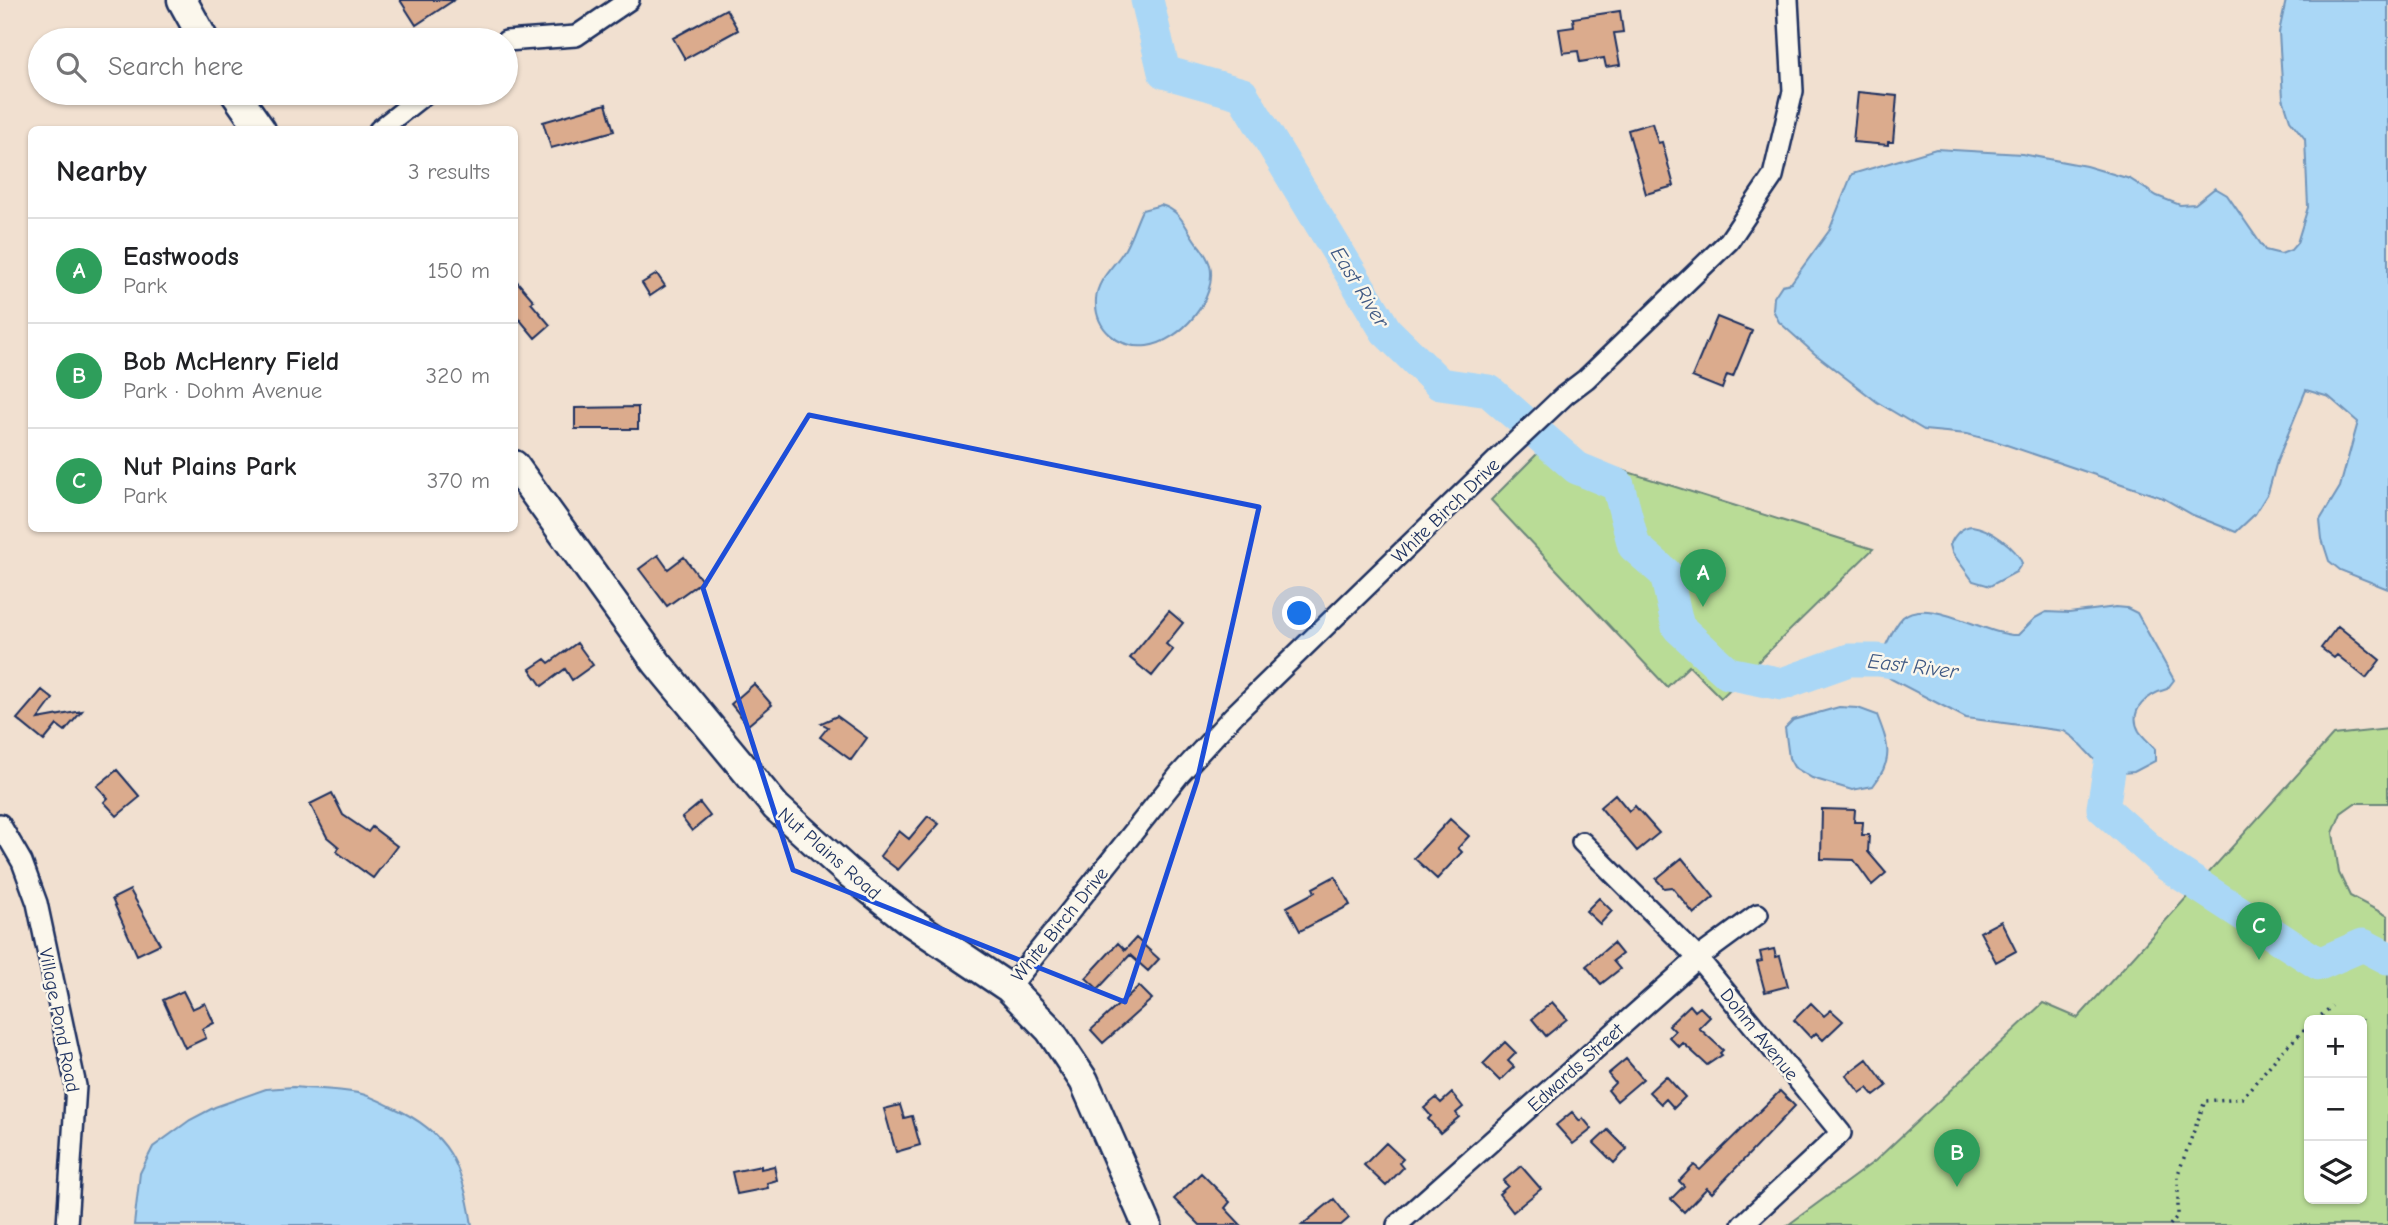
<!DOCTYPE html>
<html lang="en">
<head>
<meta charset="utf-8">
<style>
  body { margin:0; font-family:"Comic Neue",sans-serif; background:#f2f2f2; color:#202124 }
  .controls { position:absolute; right:21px; bottom:21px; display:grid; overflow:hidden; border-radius:10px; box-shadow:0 2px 5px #0004 }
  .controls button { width:63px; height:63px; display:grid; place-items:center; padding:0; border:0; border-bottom:2px solid #e0e0e0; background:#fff; color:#202124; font:35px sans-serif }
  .you { position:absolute; left:1300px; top:614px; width:24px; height:24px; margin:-18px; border:5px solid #fff; border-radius:50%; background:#1a73e8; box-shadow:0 0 0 10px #1a73e833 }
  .badge { display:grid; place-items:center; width:46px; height:46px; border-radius:50%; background:#d1495b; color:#fff; font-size:23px; font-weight:700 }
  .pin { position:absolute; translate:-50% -58px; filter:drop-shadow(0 2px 4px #0008) }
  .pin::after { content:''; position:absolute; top:37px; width:24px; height:21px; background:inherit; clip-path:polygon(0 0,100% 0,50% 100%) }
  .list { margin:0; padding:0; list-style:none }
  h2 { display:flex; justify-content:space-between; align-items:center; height:91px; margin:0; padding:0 28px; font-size:30px }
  h2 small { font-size:23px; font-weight:400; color:#757577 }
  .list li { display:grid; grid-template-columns:46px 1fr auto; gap:21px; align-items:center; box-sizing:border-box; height:105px; padding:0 28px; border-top:2px solid #e0e0e0 }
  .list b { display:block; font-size:26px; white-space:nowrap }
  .list p { margin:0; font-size:23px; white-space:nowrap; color:#757577 }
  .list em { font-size:23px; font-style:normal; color:#757577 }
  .icon { flex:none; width:38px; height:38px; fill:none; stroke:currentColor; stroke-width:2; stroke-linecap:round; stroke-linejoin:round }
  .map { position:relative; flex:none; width:2388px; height:1225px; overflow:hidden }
  .search { position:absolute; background:#fff; box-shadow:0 2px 5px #0004; left:28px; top:28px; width:490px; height:77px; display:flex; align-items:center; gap:18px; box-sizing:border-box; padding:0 24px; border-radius:38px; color:#757577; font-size:26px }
  .panel { position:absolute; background:#fff; box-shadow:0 2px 5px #0004; left:28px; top:126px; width:490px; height:406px; border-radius:10px }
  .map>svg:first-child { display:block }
  .green { fill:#b9dc96; stroke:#6a867a; stroke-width:2; fill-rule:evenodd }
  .water { fill:#aad7f6; stroke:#7194b9; stroke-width:2 }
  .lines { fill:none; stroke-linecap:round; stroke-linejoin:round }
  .river { stroke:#aad7f6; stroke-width:33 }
  .building { fill:#dbab8d; stroke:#1b2f5e; stroke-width:2 }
  .street-casing { stroke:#1b2f5e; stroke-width:24 }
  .secondary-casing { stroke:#1b2f5e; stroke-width:33 }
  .path { stroke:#1b2f5e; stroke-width:3.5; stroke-dasharray:2 5; stroke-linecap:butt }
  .street { stroke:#fbf7ec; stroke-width:19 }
  .secondary { stroke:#fbf7ec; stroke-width:28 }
  .marked { fill:none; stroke:#1d4ed8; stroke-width:5; stroke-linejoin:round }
  .labels { text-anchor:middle; stroke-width:5; stroke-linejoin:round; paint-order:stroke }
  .street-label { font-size:19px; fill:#1b2f5e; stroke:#fbf7ec }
  .water-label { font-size:21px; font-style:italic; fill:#3f5984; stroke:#fbf7ec }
</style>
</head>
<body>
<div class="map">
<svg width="2388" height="1225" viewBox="0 0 2388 1225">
  <rect width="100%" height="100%" fill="#f1e0d0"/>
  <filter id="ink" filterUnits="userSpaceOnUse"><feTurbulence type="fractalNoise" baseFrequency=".0143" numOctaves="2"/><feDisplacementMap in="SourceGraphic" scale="14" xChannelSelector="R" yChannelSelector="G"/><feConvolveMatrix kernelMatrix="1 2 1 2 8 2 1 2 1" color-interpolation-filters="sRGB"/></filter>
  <g filter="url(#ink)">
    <path class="green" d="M1545,446L1873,549L1721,698L1689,666L1667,687L1491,500Z
      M2388,729V803H2355L2341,813L2333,833L2339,873L2350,896L2388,916V1225H1788L1875,1161L2043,1003L2078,1018L2333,735ZM2362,1020V1199H2309V1020Z"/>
    <path class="water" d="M2286,0H2388V589L2340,570L2329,561L2322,539L2320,520L2340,487L2358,422L2329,397L2306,390L2277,461L2268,493L2255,514L2236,532L2193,515L2163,498L1998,442L1967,434L1924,430L1877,402L1815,354L1779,322L1773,310L1774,297L1782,285L1791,283L1829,231L1852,174L1936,149L2022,154L2086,166L2130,179L2157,196L2180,205L2195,204L2215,188L2227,195L2265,250L2281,254L2291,250L2297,243L2308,207L2305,139L2290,120L2283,98L2279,32Z
      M1161,205C1181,211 1184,225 1196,242C1202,249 1207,256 1210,265C1218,299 1180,342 1147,346C1119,349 1094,329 1096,299C1097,279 1115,266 1125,249C1132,237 1136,222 1142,210Z
      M1972,526C1989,528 2016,547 2022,563L2016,572L1990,586L1973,581L1952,552L1950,545C1954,536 1961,527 1972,526Z
      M2116,607L2127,608L2137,613L2174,680L2167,689C2149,694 2127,709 2139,731C2143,737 2150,743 2155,749V761L2134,772L2108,774L2074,738L2064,731L1966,718L1891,679L1881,672L1878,660C1887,646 1891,629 1903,617C1927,595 1989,637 2018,635L2035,618L2046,612L2069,613Z
      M1839,707L1858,708L1877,715C1889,746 1894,759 1873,786L1852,790L1812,778L1794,767L1789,758L1785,728L1793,720Z
      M293,1087C314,1089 336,1089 358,1093C369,1095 382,1102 392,1107C449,1132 463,1166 472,1225H134L140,1173L153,1147L190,1120L215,1107L266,1089Z"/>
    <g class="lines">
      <path class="river" d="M1147,0L1164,72L1242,94L1386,331L1440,384L1489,391L1577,468L1618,485L1634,546L1666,574L1678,627L1728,673L1782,684L1849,660H1878L1921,666
        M2103,735L2113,746L2103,808L2167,865L2319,964L2363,945L2388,958"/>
    </g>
    <path class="building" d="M400,0H454L416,25Z
      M726,9L738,30L685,59L673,38Z
      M1620,11L1623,32L1614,33L1620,65L1606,67L1604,58L1580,62L1578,51L1563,53L1559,29L1574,27L1573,18Z
      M1858,92L1897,96L1893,142H1888V145L1853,142Z
      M606,104L614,131L551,148L543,122Z
      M1652,123L1658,143L1662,142L1674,186L1646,194L1628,130Z
      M657,274L665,286L650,296L642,283Z
      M514,278L534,301L531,303L550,325L535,338L516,315L514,316Z
      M1717,317L1752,331L1733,377L1727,375L1722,389L1692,377Z
      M638,407V429H575V408Z
      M658,555L668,569L684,557L702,581L667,606L639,569Z
      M1169,611L1183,623L1166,644L1173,650L1152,676L1130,658Z
      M2338,626L2380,660L2366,678L2337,655L2334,658L2321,648Z
      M577,643L593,665L572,680L565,669L542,686L530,669L545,659L549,663Z
      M754,684L772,705L748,725L731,704Z
      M42,690L53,699L38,719L82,711L65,731L57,725L44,741L17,719Z
      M837,716L867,738L851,760L820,737L828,727L821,723Z
      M117,770L140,797L117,816L104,802L108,798L97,786Z
      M332,793L343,815L368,832L372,827L397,846L373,878L337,852L339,847L327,837L310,804Z
      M1615,794L1629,811L1635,806L1659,833L1637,851L1600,807Z
      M700,803L710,816L692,831L682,818Z
      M1822,809L1855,810L1854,822H1863L1862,835H1869L1868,852L1886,873L1872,885L1854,860L1821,859Z
      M928,816L939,824L898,870L880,856L899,831L909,839Z
      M1450,819L1469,836L1458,848L1462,852L1437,879L1414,858Z
      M1682,858L1714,897L1694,914L1672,887L1664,888L1656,879Z
      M1335,876L1350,905L1300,931L1287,907L1315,892L1313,888Z
      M130,890L160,944L137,955L112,899Z
      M1599,898L1612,911L1600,924L1586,911Z
      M2001,921L2016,951L1996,962L1980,932Z
      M1136,938L1159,959L1148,971L1130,955L1098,989L1086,978L1118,943L1125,950Z
      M1613,943L1622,954L1613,961L1620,969L1601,984L1586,966Z
      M1774,949L1776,957L1780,956L1788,986L1765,992L1757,962L1762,961L1760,952Z
      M1139,986L1152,999L1103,1043L1091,1030Z
      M183,991L192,1009L205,1003L214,1023L202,1029L206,1038L185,1048L163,1000Z
      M1552,1002L1567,1019L1546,1036L1532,1019Z
      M1811,1003L1824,1016L1831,1010L1843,1021L1823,1040L1816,1033L1811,1038L1794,1020Z
      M1690,1005L1695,1011L1700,1007L1710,1017L1699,1028L1723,1050L1720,1053L1722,1055L1707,1065L1683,1043L1679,1047L1669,1037L1675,1031L1669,1025Z
      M1505,1042L1516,1053L1508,1061L1514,1067L1500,1081L1483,1064Z
      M1626,1059L1643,1079L1617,1101L1608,1090L1615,1083L1608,1074Z
      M1867,1059L1887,1086L1874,1096L1867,1088L1860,1093L1846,1075Z
      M1666,1076L1685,1097L1674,1108L1666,1099L1661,1104L1649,1092Z
      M1780,1091L1795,1106L1712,1193L1707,1188L1684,1212L1671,1199L1684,1186L1679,1181L1694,1165L1700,1170Z
      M1452,1093L1463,1107L1456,1113L1459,1117L1440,1133L1428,1119L1431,1116L1424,1108L1436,1098L1441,1103Z
      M900,1105L904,1118L912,1116L920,1145L896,1152L884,1109Z
      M1572,1112L1580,1121L1583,1118L1592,1129L1573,1144L1556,1125Z
      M1608,1130L1627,1149L1614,1163L1594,1143Z
      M1386,1143L1403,1159L1399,1163L1403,1168L1386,1186L1364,1165Z
      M761,1166V1169L774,1166L777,1180L767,1183L768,1188L737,1194L732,1172Z
      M1521,1166L1541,1189L1513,1212L1499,1194L1508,1186L1503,1181Z
      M1201,1173L1230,1202L1225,1208L1241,1225H1200L1174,1199Z
      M1334,1199L1349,1218L1341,1225H1302Z"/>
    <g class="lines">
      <defs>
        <path id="street" d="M506,41L576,36L629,0
          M379,130L426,93
          M0,824L22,862L37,903L76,1086L67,1225
          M1582,842L1698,958L1841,1133L1742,1225
          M1009,988L1179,775L1234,715L1507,450L1565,395L1586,379L1729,241L1773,176L1793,91L1788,0
          M1397,1225L1698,958L1758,914"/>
        <path id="secondary" d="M182,0L204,40
          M235,93L261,130
          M514,465L657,663L776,807L848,872L911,922L1009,988L1050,1030L1084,1081L1147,1225"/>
      </defs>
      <use href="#street" class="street-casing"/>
      <use href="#secondary" class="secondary-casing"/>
      <path class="path" d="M2316,1020L2332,1006
        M2170,1225L2178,1215V1174L2205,1101L2242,1098L2283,1050L2309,1026"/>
      <use href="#street" class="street"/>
      <use href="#secondary" class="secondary"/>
    </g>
  </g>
  <path class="marked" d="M809,415L1259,507L1197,781L1125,1002L793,870L703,588Z"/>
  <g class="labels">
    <g class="street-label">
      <text transform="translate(1445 510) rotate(-44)" y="7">White Birch Drive</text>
      <text transform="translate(830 853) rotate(41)" y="7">Nut Plains Road</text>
      <text transform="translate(1059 924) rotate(-51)" y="7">White Birch Drive</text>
      <text transform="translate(60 1020) rotate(79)" y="7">Village Pond Road</text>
      <text transform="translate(1760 1034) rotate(51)" y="7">Dohm Avenue</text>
      <text transform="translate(1575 1067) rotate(-42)" y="7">Edwards Street</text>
    </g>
    <g class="water-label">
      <text transform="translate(1360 287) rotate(58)" y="7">East River</text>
      <text transform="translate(1913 666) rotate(7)" y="7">East River</text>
    </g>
  </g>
</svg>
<div class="controls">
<button>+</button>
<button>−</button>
<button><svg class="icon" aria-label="layers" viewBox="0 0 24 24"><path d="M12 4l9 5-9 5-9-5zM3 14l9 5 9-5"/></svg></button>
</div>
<div class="you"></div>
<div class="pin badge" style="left:1703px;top:607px;background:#2e9e5b">A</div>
<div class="pin badge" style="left:1957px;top:1187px;background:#2e9e5b">B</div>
<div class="pin badge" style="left:2259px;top:960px;background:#2e9e5b">C</div>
<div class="search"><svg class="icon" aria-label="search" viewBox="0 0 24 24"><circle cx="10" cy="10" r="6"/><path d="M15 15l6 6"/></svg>Search here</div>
<section class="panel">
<h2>Nearby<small>3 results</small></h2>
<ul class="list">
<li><span class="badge" style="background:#2e9e5b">A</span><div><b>Eastwoods</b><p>Park</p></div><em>150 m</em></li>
<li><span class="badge" style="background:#2e9e5b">B</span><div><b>Bob McHenry Field</b><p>Park · Dohm Avenue</p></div><em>320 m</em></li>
<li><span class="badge" style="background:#2e9e5b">C</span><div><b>Nut Plains Park</b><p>Park</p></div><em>370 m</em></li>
</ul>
</section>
</div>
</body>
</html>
